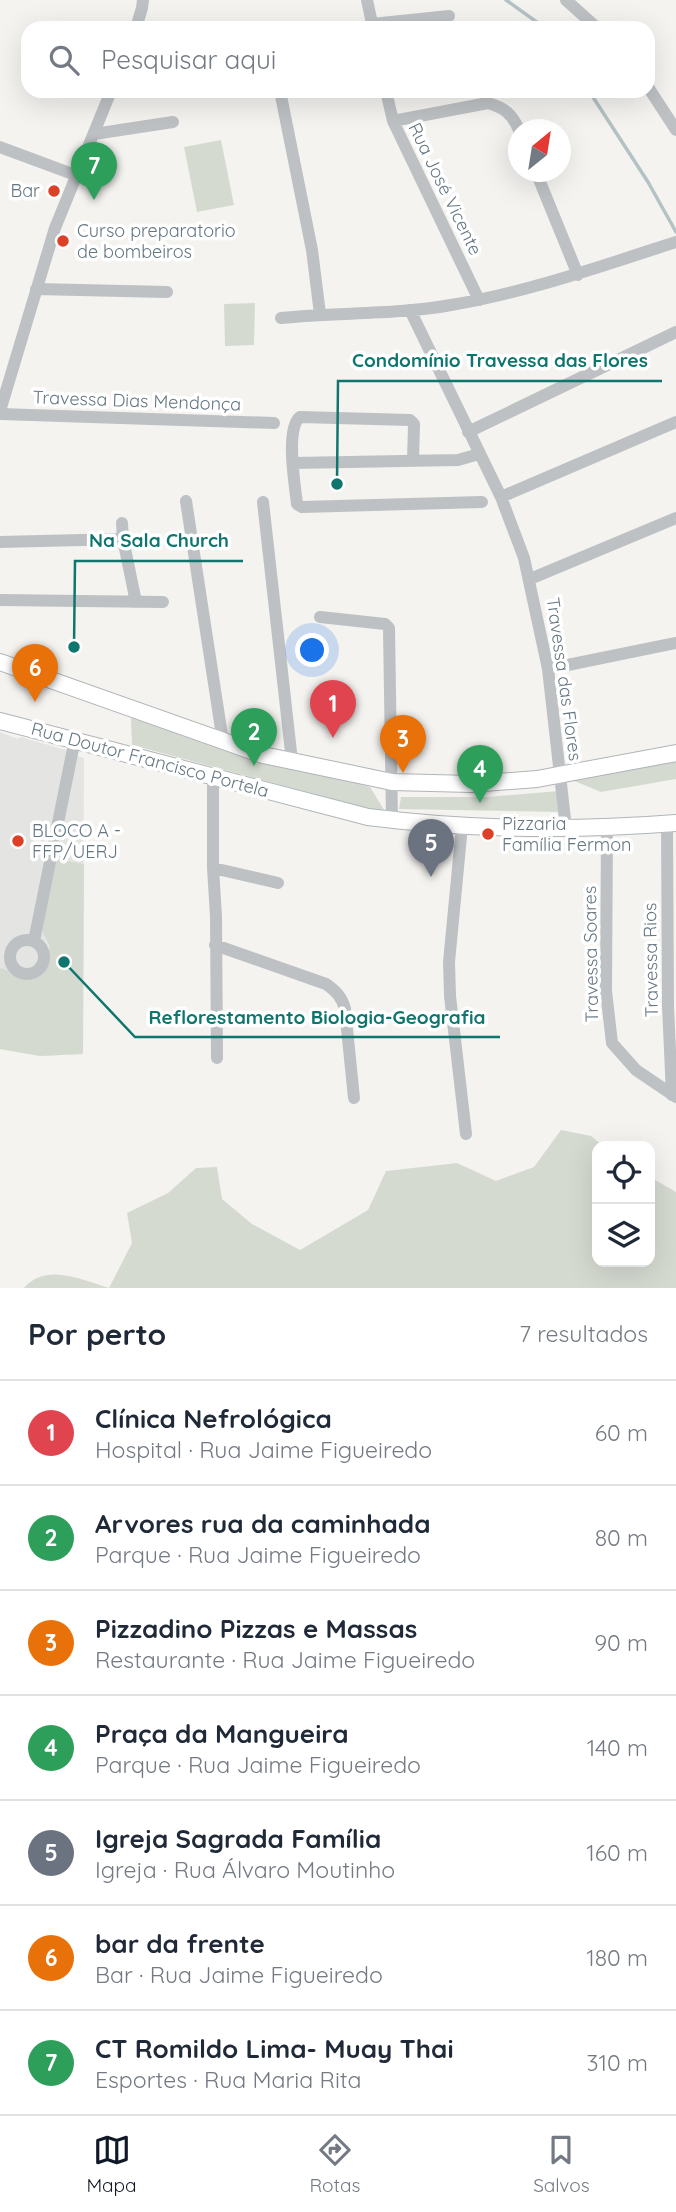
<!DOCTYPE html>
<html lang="pt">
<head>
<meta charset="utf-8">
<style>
  body { margin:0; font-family:Quicksand,sans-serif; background:#f6f6f7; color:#1f2937 }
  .controls { position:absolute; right:21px; bottom:21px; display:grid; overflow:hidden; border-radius:14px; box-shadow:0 7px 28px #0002 }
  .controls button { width:63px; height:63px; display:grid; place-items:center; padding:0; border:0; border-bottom:2px solid #e0e1e3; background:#fff; color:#1f2937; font:35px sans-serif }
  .compass { position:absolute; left:508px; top:119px; width:63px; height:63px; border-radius:50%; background:#fff; box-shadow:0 7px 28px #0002; rotate:30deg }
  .you { position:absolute; left:313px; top:651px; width:24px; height:24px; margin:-18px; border:5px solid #fff; border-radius:50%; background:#1a73e8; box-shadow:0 0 0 10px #1a73e833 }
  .badge { display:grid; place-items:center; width:46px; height:46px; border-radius:50%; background:#111827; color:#fff; font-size:23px; font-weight:700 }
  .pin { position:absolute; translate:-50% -58px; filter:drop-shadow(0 2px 4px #0008) }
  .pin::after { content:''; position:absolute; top:37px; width:24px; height:21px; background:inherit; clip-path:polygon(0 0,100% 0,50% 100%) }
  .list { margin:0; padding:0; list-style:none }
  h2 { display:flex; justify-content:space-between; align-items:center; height:91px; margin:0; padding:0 28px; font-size:30px }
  h2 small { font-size:23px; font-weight:400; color:#747a83 }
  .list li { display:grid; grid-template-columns:46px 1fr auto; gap:21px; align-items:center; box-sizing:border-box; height:105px; padding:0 28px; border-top:2px solid #e0e1e3 }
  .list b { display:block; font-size:26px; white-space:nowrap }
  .list p { margin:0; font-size:23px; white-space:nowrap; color:#747a83 }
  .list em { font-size:23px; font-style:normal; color:#747a83 }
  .icon { flex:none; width:38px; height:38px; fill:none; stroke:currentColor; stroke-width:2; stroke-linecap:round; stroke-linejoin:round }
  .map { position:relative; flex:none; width:676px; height:1288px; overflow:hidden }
  .search { position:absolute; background:#fff; box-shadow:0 7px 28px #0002; left:21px; right:21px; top:21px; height:77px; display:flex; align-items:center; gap:18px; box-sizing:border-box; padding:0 24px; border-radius:21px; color:#747a83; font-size:26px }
  .sheet { height:826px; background:#fff }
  nav { display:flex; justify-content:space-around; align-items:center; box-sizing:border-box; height:98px; border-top:2px solid #e0e1e3; background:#fff; font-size:19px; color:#747a83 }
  nav a { display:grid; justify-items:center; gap:4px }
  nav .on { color:#111827 }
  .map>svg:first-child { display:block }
  .built { fill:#e4e5e3 }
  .green { fill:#d5dad1 }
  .water { fill:#b3c2c4 }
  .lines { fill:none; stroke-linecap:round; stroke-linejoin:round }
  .stream { stroke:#b3c2c4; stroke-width:3.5 }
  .major-casing { stroke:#b0b5b8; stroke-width:18 }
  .minor { stroke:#bdc1c4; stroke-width:12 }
  .major { stroke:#fff; stroke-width:16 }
  .poi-dot { fill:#dc4027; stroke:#fff; stroke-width:2.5 }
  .labels { text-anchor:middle; stroke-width:7; stroke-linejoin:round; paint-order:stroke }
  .street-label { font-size:18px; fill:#647680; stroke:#fff }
  .poi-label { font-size:18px; fill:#647680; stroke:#fff; text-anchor:start }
  .leader { fill:none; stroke:#0f766e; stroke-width:2.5 }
  .callout-dot { fill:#0f766e; stroke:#fff; stroke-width:2.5 }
  .callout-label { font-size:19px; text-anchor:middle; font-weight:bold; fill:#0f766e; stroke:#fff; stroke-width:7; stroke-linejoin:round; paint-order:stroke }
</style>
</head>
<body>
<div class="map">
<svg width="676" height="1288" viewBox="0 0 676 1288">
  <rect width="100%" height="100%" fill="#f4f3f0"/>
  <path class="built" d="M0,732L18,739L21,737L69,751L71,754L84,758L83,1054L40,1056L0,1049Z"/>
  <path class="green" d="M221,140L234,205L197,212L184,147Z
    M255,303L254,345L225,346L224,304Z
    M131,718L370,787L386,813L132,745Z
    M676,760V779L601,792L572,780Z
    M559,791L560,812L399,809L401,797H487Z
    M55,859L84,864L83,1054L40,1056L0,1049V968L25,976L42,973L50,947L41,928Z
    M561,1130L591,1136L603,1146H597V1262H650V1177L676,1192V1288H24C46,1262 82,1280 109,1288L132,1243L127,1213L168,1193L196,1168L217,1167L222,1199L252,1224L300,1250L368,1210L386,1171L457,1163L496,1181L534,1167Z"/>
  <path class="water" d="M328,697L350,700L348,715L326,711Z"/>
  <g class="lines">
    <path class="stream" d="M506,0L545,28
      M589,91L648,182L676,232"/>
    <defs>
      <path id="major" d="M0,662L263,755L392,782L471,784L537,779L676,753
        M0,721L368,817C470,830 574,831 676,823"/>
    </defs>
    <use href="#major" class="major-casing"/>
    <path class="minor" d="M367,0L373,28
      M566,0L597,28
      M372,24L449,16
      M136,28L142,8L143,0
      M648,87L676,130
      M280,91L312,250L320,314
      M386,91L393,121L479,300
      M393,121L488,103C505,108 512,114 519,130
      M94,134L173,122
      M0,147L78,176
      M536,172L578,275
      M36,289L167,292
      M410,310L501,497L524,558L548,669L566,828
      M281,318C337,312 395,315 451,305C528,292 602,266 676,242
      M0,411L55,228L111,91
      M0,414L274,423
      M468,432L676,332
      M413,461L414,424L410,420L300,417C285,429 295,486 297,504L302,507L482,502
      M293,463L458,460L479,454
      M501,497L676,422
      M186,501L223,742
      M263,502L292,761
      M122,523L123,539L136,602
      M0,542L123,539
      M530,579L676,518
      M0,600L163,602
      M320,617L385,624L389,628L392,820
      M548,669L676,643
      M213,778V868L216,916L217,1058
      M667,824L668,1006L672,1095
      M462,826L449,962L450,996L466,1134
      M607,827L606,991L612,1043L636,1070L676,1097
      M213,868L278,883
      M10 957a17 17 0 1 1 34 0a17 17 0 1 1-34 0Z
      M34,941L75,739
      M215,945L326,984C336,991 342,997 345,1009L354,1098"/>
    <use href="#major" class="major"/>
  </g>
  <g class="poi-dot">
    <circle cx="54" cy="191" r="7"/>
    <circle cx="63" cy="241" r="7"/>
    <circle cx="488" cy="834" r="7"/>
    <circle cx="18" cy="841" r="7"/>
  </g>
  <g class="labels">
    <g class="street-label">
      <text transform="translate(445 189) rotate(64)" y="6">Rua José Vicente</text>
      <text transform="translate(137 401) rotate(2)" y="6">Travessa Dias Mendonça</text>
      <text transform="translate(564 679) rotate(82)" y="6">Travessa das Flores</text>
      <text transform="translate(150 760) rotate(15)" y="6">Rua Doutor Francisco Portela</text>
      <text transform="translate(591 954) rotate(-91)" y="6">Travessa Soares</text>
      <text transform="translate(651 960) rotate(-91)" y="6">Travessa Rios</text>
    </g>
    <g class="poi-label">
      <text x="40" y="197" text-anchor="end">Bar</text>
      <text x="77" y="237">Curso preparatorio<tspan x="77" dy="21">de bombeiros</tspan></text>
      <text x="502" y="830">Pizzaria<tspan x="502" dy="21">Família Fermon</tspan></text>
      <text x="32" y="837">BLOCO A -<tspan x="32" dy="21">FFP/UERJ</tspan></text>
    </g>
  </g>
  <path class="leader" d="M337 484L338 381H662M74 647L75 561H243M64 962L135 1037H500"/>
  <g class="callout-dot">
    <circle cx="337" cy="484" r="7"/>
    <circle cx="74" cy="647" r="7"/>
    <circle cx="64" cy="962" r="7"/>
  </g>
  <g class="callout-label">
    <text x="500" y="367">Condomínio Travessa das Flores</text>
    <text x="159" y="547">Na Sala Church</text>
    <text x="317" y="1024">Reflorestamento Biologia-Geografia</text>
  </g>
</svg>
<div class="controls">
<button><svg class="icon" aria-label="locate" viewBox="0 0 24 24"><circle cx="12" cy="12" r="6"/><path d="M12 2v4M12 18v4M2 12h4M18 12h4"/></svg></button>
<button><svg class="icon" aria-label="layers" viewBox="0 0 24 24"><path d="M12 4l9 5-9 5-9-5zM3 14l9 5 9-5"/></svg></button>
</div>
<svg class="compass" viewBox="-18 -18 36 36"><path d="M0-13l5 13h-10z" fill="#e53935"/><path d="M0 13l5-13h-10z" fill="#747a83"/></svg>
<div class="you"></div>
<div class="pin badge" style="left:333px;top:738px;background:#e0444e">1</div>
<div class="pin badge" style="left:254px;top:766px;background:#2e9e5b">2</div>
<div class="pin badge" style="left:403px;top:773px;background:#e8710a">3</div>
<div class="pin badge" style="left:480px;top:803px;background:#2e9e5b">4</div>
<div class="pin badge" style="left:431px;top:877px;background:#6b7280">5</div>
<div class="pin badge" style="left:35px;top:702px;background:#e8710a">6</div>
<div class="pin badge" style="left:94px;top:200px;background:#2e9e5b">7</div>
<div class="search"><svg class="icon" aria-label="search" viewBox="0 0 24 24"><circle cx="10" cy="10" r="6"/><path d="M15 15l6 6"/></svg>Pesquisar aqui</div>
</div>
<section class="sheet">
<h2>Por perto<small>7 resultados</small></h2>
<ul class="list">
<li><span class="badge" style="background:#e0444e">1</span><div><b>Clínica Nefrológica</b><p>Hospital · Rua Jaime Figueiredo</p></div><em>60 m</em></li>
<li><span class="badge" style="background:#2e9e5b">2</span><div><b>Arvores rua da caminhada</b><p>Parque · Rua Jaime Figueiredo</p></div><em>80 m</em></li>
<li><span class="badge" style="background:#e8710a">3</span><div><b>Pizzadino Pizzas e Massas</b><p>Restaurante · Rua Jaime Figueiredo</p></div><em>90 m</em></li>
<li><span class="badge" style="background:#2e9e5b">4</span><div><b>Praça da Mangueira</b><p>Parque · Rua Jaime Figueiredo</p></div><em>140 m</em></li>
<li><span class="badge" style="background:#6b7280">5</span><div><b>Igreja Sagrada Família</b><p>Igreja · Rua Álvaro Moutinho</p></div><em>160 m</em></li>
<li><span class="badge" style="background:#e8710a">6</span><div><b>bar da frente</b><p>Bar · Rua Jaime Figueiredo</p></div><em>180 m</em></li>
<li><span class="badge" style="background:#2e9e5b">7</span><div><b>CT Romildo Lima- Muay Thai</b><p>Esportes · Rua Maria Rita</p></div><em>310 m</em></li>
</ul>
</section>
<nav>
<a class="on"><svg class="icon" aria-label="map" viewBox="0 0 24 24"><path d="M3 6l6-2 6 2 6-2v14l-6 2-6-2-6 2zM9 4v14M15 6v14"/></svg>Mapa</a>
<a><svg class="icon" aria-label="directions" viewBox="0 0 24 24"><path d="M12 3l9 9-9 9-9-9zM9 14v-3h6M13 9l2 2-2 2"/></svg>Rotas</a>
<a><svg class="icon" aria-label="saved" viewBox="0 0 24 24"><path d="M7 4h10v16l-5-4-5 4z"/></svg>Salvos</a>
</nav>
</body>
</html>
